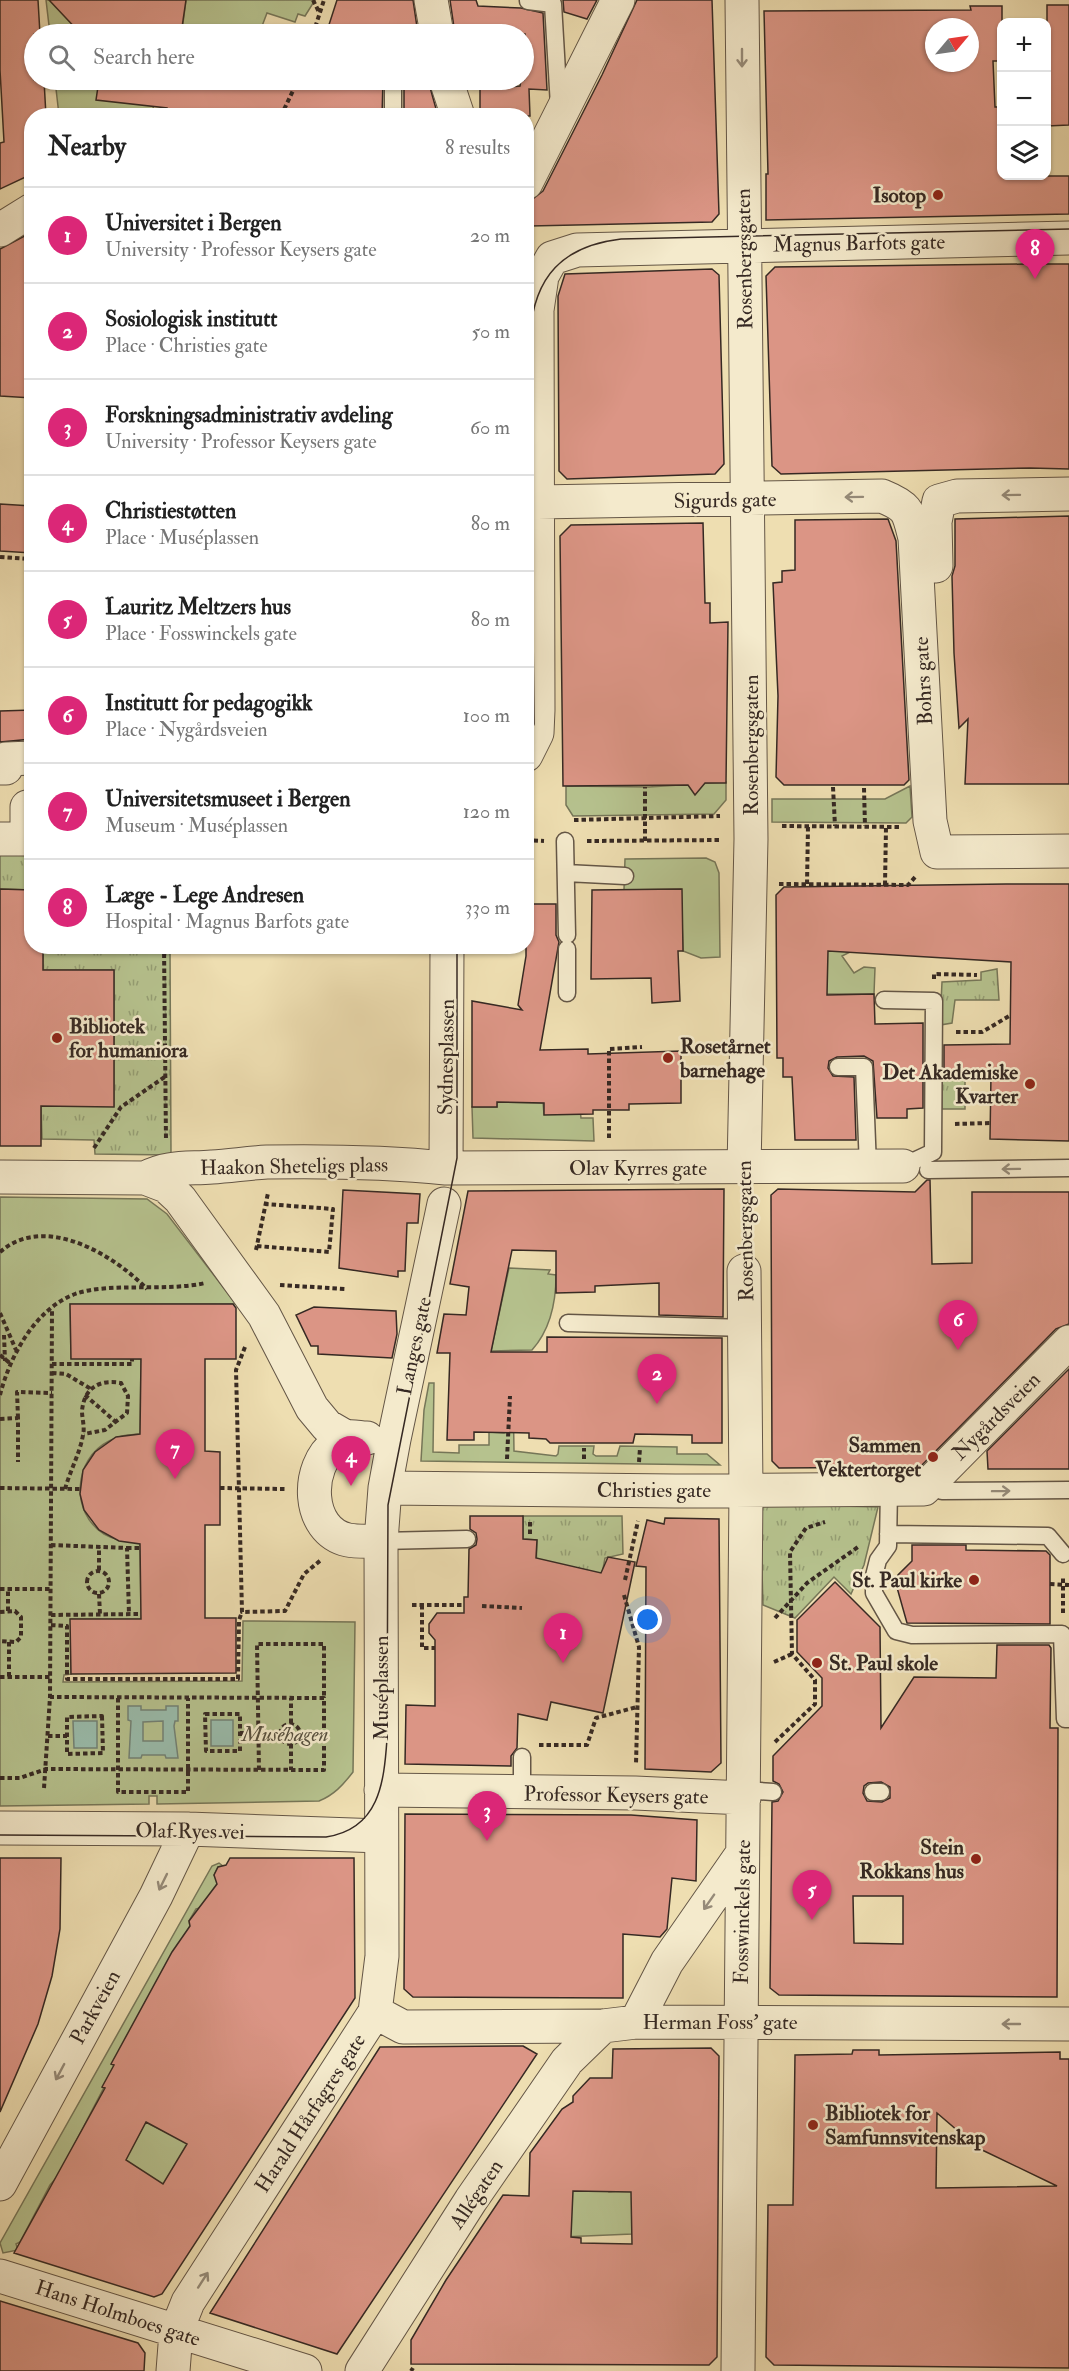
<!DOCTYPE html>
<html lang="en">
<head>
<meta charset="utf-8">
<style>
  body { margin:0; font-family:"IM FELL Double Pica",serif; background:#f6f6f6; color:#222 }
  .controls { position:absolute; right:18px; top:18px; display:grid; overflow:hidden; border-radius:12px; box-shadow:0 2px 4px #0004 }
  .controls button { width:54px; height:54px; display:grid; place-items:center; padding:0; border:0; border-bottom:2px solid #e0e0e0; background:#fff; color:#222; font:30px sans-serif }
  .compass { position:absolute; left:925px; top:18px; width:54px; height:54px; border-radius:50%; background:#fff; box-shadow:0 2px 4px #0004; rotate:61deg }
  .you { position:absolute; left:648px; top:1620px; width:21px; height:21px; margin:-15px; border:4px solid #fff; border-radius:50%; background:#1a73e8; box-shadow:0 0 0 9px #1a73e833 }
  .badge { display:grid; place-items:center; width:39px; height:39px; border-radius:50%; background:#db2777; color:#fff; font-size:20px; font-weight:700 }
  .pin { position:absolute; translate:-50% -50px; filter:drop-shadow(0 2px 3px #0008) }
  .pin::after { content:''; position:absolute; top:32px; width:21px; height:18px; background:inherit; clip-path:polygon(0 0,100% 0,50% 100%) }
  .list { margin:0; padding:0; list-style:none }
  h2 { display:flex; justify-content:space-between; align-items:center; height:78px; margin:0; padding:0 24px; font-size:26px }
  h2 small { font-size:20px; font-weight:400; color:#767676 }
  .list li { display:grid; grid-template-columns:39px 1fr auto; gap:18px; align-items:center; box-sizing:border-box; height:96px; padding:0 24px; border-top:2px solid #e0e0e0 }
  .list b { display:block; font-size:22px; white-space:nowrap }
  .list p { margin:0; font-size:20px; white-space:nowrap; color:#767676 }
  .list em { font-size:20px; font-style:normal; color:#767676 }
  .icon { flex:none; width:33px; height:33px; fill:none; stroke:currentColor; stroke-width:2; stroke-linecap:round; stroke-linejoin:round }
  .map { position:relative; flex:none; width:1069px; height:2371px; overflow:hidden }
  .search { position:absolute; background:#fff; box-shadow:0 2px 4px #0004; left:24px; top:24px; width:510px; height:66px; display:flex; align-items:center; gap:15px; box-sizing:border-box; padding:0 21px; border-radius:33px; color:#767676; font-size:22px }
  .panel { position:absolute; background:#fff; box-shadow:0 2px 4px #0004; left:24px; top:108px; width:510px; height:846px; border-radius:24px }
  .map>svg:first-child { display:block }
  .grass { fill:url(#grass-tufts); stroke:#767658; stroke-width:1.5 }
  .garden { fill:#b6c28e; stroke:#767658; stroke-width:1.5 }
  .water { fill:#99bcac; stroke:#718175; stroke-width:1.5; fill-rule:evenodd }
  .building { fill:#db9585; stroke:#362923; stroke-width:1.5; fill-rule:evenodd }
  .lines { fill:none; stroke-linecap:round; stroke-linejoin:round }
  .lane-casing { stroke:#645646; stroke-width:19 }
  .street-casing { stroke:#645646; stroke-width:35 }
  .path { stroke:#362923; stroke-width:4; stroke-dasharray:4.5 3; stroke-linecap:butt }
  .lane { stroke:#f4eacc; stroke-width:16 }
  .street { stroke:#f4eacc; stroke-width:33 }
  .tram { stroke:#362923; stroke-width:1.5 }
  .oneway { stroke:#958a78 }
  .poi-dot { fill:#8f2418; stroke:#f4eacc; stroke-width:2 }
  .labels { text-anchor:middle; stroke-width:5; stroke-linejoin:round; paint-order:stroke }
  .poi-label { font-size:21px; font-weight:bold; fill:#362923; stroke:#f4eacc; text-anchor:end }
  .street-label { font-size:21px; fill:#362923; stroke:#f4eacc }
  .park-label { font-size:21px; font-style:italic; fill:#564f3e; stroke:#f4eacc }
</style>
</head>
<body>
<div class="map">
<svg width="1069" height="2371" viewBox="0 0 1069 2371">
  <defs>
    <pattern id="grass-tufts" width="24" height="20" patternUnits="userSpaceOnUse" patternTransform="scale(1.5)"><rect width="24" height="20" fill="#b6c28e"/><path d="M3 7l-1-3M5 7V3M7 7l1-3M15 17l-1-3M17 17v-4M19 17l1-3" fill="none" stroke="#959e74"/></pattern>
  </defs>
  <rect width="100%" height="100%" fill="#eedeb1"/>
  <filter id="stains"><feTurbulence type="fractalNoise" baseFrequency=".00333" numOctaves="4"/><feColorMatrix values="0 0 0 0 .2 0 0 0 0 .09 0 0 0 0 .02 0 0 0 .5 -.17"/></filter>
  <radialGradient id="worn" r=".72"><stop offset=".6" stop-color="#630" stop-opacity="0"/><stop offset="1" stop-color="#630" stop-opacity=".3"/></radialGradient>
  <path class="grass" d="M31,807V890L0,889V839Z
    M43,947H170L171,1155L95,1154L94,1140L42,1139L41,1106H114V970H43Z
    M997,969L999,1000H955L952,1023L940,1025L942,982L981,980V972Z
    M942,1078L965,1079V1109H942Z
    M760,1504L878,1507L864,1565L851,1594L834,1577L795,1618L763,1605Z
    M523,1516H622L623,1554L605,1558L602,1574L536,1573L537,1540L523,1539Z"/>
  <path class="garden" d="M46,0H142L143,34H50Z
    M186,0H315L305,16L298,14L295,22L267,13L259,34H202L182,31Z
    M55,80H158L152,115H59Z
    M726,782V800L714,814L573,816L566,805V786L649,787Z
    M910,786L912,817L906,823L772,822V799H885Z
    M706,858L715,862L719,873L720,957L701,958L683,951L681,889L624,890L625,859Z
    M810,945L850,952L842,956L854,973L864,967L875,968L874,994H824Z
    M497,1102L543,1103L544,1114L580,1109L581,1118H593L594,1141L473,1138L472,1107H497Z
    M0,1197L147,1199L167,1214L236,1304H70L71,1358L141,1359L140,1434C129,1435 119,1435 109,1441C73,1459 70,1513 104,1534C116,1541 128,1541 140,1543L141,1619H71V1674L64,1675L63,1682L242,1681L243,1621L355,1622L353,1772C343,1785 334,1795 319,1801L157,1804V1796H149V1804L0,1806Z
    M509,1268L550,1270L548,1274L556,1275C556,1301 550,1330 532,1350L491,1351Z
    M429,1383H434L433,1452L459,1453V1445H489V1432L504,1433V1416L513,1388L514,1451L556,1456L558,1454L559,1446H594L593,1454L596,1456H617L620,1446L677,1447V1454H707L720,1465L421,1461L424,1410Z
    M219,1863L223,1866L218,1867L214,1875L219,1880L204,1907L196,1909L189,1921L190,1926L112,2064L115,2066L58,2176L50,2185L20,2242L16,2244L18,2250L3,2253L0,2243L212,1866Z
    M147,2120L149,2124L188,2143L174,2191L123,2164Z
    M609,2188V2192L636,2189L632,2234L562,2237L573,2189Z"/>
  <path class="water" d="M128,1706H141V1710H166V1706H178V1721H175L174,1726L178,1758H166L165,1755H142L141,1758H129L131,1721L128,1720ZM163,1721V1741H143V1722Z
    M211,1720H233V1746H211Z
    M73,1721H97V1748H74Z"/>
  <path class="building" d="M0,0H38L40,34H34V80H44L46,116H32V174L0,189V143L4,142L0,70Z
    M49,0H186L181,34H81Z
    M337,0H413L418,34H326Z
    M450,0H476L478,6L521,8L543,13L547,90L529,89L530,116H480V89L520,86L521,80H524L525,34H455Z
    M563,0H597L587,19L564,12Z
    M637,0H712L719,214L712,222L530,226V201L543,191L602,75Z
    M1047,5H1069V125L1047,126Z
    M970,6H1002V61H993L995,107H1002V176H1069V214L766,220V174H768L764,11L971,10ZM934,27H970V63H934Z
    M99,80H383L382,116H166L167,108L96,100Z
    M404,80H428L438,116H404Z
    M32,232V285L27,331L32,343V398L0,396V249Z
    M1027,264H1069V469L1030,468L781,474L772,466L766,276L775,267Z
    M712,269L719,275L724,464L715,474L567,479L559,471L558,296L565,274Z
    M0,504L32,506V553L0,551Z
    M1069,516V784H965L968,719L959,728L954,653L952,576L955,566V519Z
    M888,519L896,541L909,780L904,785H784L776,777L778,696L773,583L782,582V571L795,570V520Z
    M703,523L705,603H710V623L728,622L726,783H705L695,795L688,785L563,786L560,536L571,525Z
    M32,710V739L0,742V711Z
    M1006,884H1069V1141L990,1139L991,1074H944V1045L1010,1044L1011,962L828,951L827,995L874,994L875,1024L923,1023V1108L907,1109V1118H877L873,1061L864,1056L837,1057L829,1061L828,1068L833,1076L854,1077L856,1140H795L792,1077H783V1058H777L776,895L784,887Z
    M0,889L32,890V946H43V970H114V1107L41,1106V1146H0Z
    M682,889L683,951H678L680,1001L652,1003L651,978L591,979L592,890Z
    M526,904H556V935L559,942L540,1050L588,1049V1054L681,1051V1103L629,1104V1110H593V1114L544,1115V1103L497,1102V1107H472V1001L522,1010L518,1005L526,956Z
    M927,1180H930L932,1264L972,1263V1192H1069V1324L1056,1329L920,1467L779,1468L772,1461L771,1195L778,1189L915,1192Z
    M724,1189L723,1317L659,1315V1283L595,1286V1292L556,1293V1251L512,1250L491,1352H547V1337L722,1338V1443H692V1435L635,1434L633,1443H550L546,1439L529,1438V1433L474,1432V1440H447L450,1353H437L444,1314L466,1315L469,1287L450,1284L468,1191Z
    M343,1190L420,1194L418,1223H407L405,1271H398V1277L339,1268Z
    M70,1304H233L236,1308V1359H205V1451L220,1452V1525H205V1618H236V1673L71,1674L70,1619H141L140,1544L119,1541L99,1530L84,1510L80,1494L83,1470L95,1452L116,1437L140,1434L141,1359H71Z
    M314,1307L396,1311L397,1334L392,1358L318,1354V1346H311L296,1315Z
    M1069,1369V1469H988L987,1451Z
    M470,1516H523V1539L537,1540L536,1558L601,1573L608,1557L635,1562L603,1713L551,1702L547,1720L518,1714L517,1748L511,1756V1766L405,1764L406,1705L435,1706V1640L429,1633V1624L437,1613H464V1597H468L469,1549L476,1545L477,1539L476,1533L470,1529Z
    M665,1518L719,1519L721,1763L711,1772L645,1769L646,1567L636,1566L647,1520L664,1524Z
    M912,1545H966V1550L1046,1551L1050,1555V1624L907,1623L896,1584L898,1575L912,1561Z
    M835,1582L880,1627L881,1728L914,1677L996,1678L997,1645H1049L1051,1648L1050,1728H1058L1057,1997L779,1995L770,1988L772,1802L778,1801L783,1792L779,1784L773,1781V1756L822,1706V1678L797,1652V1620ZM881,1782L890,1787V1798L882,1802L867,1801L863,1793L864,1786L868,1783ZM853,1896H903V1944L854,1943Z
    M405,1814L631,1815L697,1820L696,1881L672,1878L667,1929L660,1937L623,1934V1998L413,1997L404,1989Z
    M0,1858H61L60,1929L52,1976L38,2024L0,2112Z
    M230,1858H354L355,1998L162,2294L154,2297L14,2253L105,2088L102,2087L114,2065L111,2064L172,1952L190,1926L189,1921L217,1884L214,1875L218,1867L226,1865ZM146,2122L187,2144L163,2184L126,2160Z
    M523,2046L537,2054L337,2354L210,2313L380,2047Z
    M711,2048L719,2056L717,2357L709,2365L411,2364V2340L446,2280L503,2195L529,2196L530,2153L562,2109L573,2102V2096L590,2078H612L613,2049ZM573,2191L631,2192L632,2244L581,2243V2238L571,2237Z
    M853,2050H879V2055L1060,2052V2059H1069V2368L774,2365L766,2357L768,2205H793L795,2055L852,2054ZM937,2113L978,2148L1057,2186L936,2188Z
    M0,2301L138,2343L145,2353L144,2371H0Z"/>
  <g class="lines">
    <defs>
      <path id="lane" d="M528,1L553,4L559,106
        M393,80V116
        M565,841L567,935
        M566,873L625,876
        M567,993V949
        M884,1000L934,1001L933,1152L903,1166
        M838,1067H864L868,1167
        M928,1170L1069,1168
        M568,1323L746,1328
        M889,1488L888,1546L878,1560L874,1576V1593L896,1631L912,1635L1062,1634L1065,1719H1069
        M942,1491L1069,1490
        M888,1534L1048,1536L1063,1554
        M381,1541L467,1539
        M522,1757V1793
        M744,1790L773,1792
        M873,1792H881"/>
      <path id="street" d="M431,0L437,34
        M742,0L751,839L744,1168
        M446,80L458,116
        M526,183L618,0
        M0,230L32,210
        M538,502L882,496C909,507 908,511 915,538L930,821L937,852L1069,851
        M936,566L935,522L939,501L957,496L1069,494
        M526,755L537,733L538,710L537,310L542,276L552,258L577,250L1069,238
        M0,768H6V759L32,758
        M0,839H27V807H32
        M446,1168L447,946
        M0,1177L145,1178L166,1186L180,1199L264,1315L312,1408L327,1426L346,1437
        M145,1178C168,1166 187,1169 212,1167C230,1166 248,1163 267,1162C326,1161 387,1162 446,1168L903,1166
        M367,1438C361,1438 353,1436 348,1437C344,1438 339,1442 336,1444C305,1466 306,1531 348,1540C358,1542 371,1541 381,1541
        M385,1488L675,1491L924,1489L1069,1342
        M381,1790L635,1793L744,1798
        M0,1828L188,1829L381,1836
        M375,2012L403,2027L603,2026L636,2022L1069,2024
        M636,2022L667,1962L742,1854
        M0,2184L156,1896L188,1829
        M0,2276L305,2371
        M173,2371L176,2332L188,2302L375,2012L382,1956L381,1541L385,1488L394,1439L444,1204
        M362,2371L471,2200L567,2061L603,2026
        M738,2371L746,1490L744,1271"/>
    </defs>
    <use href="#lane" class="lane-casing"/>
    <use href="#street" class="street-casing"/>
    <path class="path" d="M313,0L319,12
      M313,34L324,0
      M281,116L298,80
      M0,557L29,559
      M833,787L835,826
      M864,788L865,826
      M574,820L720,816
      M782,826L900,827
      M526,840L544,841
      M587,841L721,840
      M645,841V787
      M779,884L908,885L917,875
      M807,884L808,826
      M885,885L886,827
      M164,946L166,1141
      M934,979V974L977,975
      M956,1032H982L1011,1015
      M955,1124L990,1123
      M609,1138V1049L642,1047
      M94,1148L121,1107L166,1076
      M744,1242V1196
      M257,1246L329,1252L333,1209L265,1204
      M256,1250L268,1193
      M0,1252C44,1213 113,1254 147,1289
      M280,1285L345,1289
      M0,1313L16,1350
      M4,1335L5,1361
      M245,1347L236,1370L242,1612L285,1611L304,1574L321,1560
      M0,1355L11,1364
      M52,1364H132V1359
      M52,1373L66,1374L91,1389
      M0,1395C10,1356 35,1309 75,1294C108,1282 166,1292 205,1283
      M85,1395L117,1423
      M18,1418L17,1392L52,1393
      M0,1419L18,1418V1462
      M507,1459L510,1396
      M584,1459V1448
      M639,1462L640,1448
      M0,1488L80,1489
      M220,1488L285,1489
      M65,1489C70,1471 80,1453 83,1435C85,1427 82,1419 82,1411C84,1388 99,1379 121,1383L128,1396L127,1413L105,1430L84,1434
      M530,1534V1520
      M51,1545L127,1548L129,1614
      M127,1548H140
      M99,1570V1547
      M87 1582a11 11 0 1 1 22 0a11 11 0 1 1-22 0Z
      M625,1580L638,1521
      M1050,1584L1069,1585
      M0,1589H51
      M99,1594L100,1614
      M624,1595L639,1647L636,1764
      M412,1605H464
      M422,1605V1648H435
      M482,1606L522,1608
      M8,1611V1589
      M0,1612L15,1611L21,1617V1637L16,1642L0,1641
      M1063,1613V1576
      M51,1615L141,1614
      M775,1618L807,1583L858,1547
      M51,1625L67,1626V1679H238L239,1620L242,1612
      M9,1642V1677
      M774,1662L792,1654
      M0,1677H50
      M118,1698V1792H188V1698
      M205,1714H240V1751H206Z
      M102,1716L103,1753L67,1754V1717Z
      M291,1723V1698
      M280 1734a10 10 0 1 1 20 0a10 10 0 1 1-20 0Z
      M240,1733L280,1734
      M300,1734L324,1733
      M48,1736H67
      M775,1742L815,1704V1680L792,1654L790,1552L806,1528L825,1522
      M291,1744V1770
      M539,1745H587L596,1718L637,1707
      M259,1770L257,1644H324V1698
      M0,1778H20L46,1769L324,1770V1698L50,1697
      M44,1788L50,1697L52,1309
      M411,2371L413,2368"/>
    <use href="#lane" class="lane"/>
    <use href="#street" class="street"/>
    <path class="tram" d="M526,746L534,724L530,335C534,276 563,246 621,239L1069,229
      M0,1835L326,1837C379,1829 384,1783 387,1739L388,1505L457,1158V946"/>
  </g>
  <defs><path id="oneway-shaft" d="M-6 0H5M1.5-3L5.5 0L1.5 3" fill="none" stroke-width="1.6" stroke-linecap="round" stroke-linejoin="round" transform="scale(1.5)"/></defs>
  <g class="oneway">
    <use href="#oneway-shaft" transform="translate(742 58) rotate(90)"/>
    <use href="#oneway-shaft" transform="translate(1011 495) rotate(179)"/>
    <use href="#oneway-shaft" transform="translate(854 497) rotate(179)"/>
    <use href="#oneway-shaft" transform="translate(1011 1169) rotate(179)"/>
    <use href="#oneway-shaft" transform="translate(1001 1491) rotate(-1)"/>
    <use href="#oneway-shaft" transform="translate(163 1882) rotate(116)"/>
    <use href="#oneway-shaft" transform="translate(709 1902) rotate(125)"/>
    <use href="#oneway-shaft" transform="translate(1011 2024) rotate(-180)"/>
    <use href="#oneway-shaft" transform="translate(60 2072) rotate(118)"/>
    <use href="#oneway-shaft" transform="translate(203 2280) rotate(-57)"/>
  </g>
  <g class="poi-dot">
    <circle cx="938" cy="195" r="6"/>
    <circle cx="57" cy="1038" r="6"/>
    <circle cx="668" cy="1058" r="6"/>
    <circle cx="1030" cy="1084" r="6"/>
    <circle cx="933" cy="1457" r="6"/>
    <circle cx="974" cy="1580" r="6"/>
    <circle cx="817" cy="1663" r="6"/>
    <circle cx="976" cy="1859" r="6"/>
    <circle cx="813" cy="2125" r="6"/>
  </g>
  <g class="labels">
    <g class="poi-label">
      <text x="926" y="202">Isotop</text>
      <text x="69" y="1033" text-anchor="start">Bibliotek<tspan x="69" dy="24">for humaniora</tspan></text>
      <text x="680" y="1053" text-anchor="start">Rosetårnet<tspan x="680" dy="24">barnehage</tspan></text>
      <text x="1018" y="1079">Det Akademiske<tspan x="1018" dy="24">Kvarter</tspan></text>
      <text x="921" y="1452">Sammen<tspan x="921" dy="24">Vektertorget</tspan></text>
      <text x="962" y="1587">St. Paul kirke</text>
      <text x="829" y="1670" text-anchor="start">St. Paul skole</text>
      <text x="964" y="1854">Stein<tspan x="964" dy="24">Rokkans hus</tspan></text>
      <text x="825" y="2120" text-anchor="start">Bibliotek for<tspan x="825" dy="24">Samfunnsvitenskap</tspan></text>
    </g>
    <g class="street-label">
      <text transform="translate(859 243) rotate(-1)" y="7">Magnus Barfots gate</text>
      <text transform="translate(744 259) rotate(-91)" y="7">Rosenbergsgaten</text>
      <text transform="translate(725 500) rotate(-1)" y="7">Sigurds gate</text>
      <text transform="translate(923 681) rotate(-93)" y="7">Bohrs gate</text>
      <text transform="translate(751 745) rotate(-90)" y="7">Rosenbergsgaten</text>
      <text transform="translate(446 1057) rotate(-89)" y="7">Sydnesplassen</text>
      <text transform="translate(294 1166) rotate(-1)" y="7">Haakon Sheteligs plass</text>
      <text x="638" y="1175">Olav Kyrres gate</text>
      <text transform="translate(745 1231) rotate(-91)" y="7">Rosenbergsgaten</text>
      <text transform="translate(414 1346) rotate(-78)" y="7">Langes gate</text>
      <text transform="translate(996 1416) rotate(-45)" y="7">Nygårdsveien</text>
      <text x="654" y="1497">Christies gate</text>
      <text transform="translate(381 1688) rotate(-90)" y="7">Muséplassen</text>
      <text transform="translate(616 1795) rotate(1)" y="7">Professor Keysers gate</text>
      <text transform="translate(190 1831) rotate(1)" y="7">Olaf Ryes vei</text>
      <text transform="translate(742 1912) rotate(-89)" y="7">Fosswinckels gate</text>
      <text transform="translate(95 2007) rotate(-61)" y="7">Parkveien</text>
      <text x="720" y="2029">Herman Foss' gate</text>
      <text transform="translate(310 2113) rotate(-57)" y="7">Harald Hårfagres gate</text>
      <text transform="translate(476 2194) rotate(-56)" y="7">Allégaten</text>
      <text transform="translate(118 2313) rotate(18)" y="7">Hans Holmboes gate</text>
    </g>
    <g class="park-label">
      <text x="285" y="1741">Muséhagen</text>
    </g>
  </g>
  <rect width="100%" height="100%" filter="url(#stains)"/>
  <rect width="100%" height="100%" fill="url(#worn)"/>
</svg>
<div class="controls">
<button>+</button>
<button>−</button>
<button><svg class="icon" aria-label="layers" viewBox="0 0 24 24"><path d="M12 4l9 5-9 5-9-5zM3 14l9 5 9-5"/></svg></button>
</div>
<svg class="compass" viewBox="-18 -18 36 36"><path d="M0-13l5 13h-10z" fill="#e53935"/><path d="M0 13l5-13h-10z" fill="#767676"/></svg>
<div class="you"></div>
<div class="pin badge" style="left:563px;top:1663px">1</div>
<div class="pin badge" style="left:657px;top:1404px">2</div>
<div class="pin badge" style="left:487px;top:1841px">3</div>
<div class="pin badge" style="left:351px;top:1486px">4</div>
<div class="pin badge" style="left:812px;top:1920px">5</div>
<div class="pin badge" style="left:958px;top:1350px">6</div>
<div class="pin badge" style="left:175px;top:1479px">7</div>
<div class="pin badge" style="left:1035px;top:279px">8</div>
<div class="search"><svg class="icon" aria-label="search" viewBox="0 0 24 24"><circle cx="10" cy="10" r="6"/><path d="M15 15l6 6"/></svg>Search here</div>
<section class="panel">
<h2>Nearby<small>8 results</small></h2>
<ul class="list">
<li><span class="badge">1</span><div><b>Universitet i Bergen</b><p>University · Professor Keysers gate</p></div><em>20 m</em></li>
<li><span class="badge">2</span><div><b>Sosiologisk institutt</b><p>Place · Christies gate</p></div><em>50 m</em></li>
<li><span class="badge">3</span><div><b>Forskningsadministrativ avdeling</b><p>University · Professor Keysers gate</p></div><em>60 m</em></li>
<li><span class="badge">4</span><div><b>Christiestøtten</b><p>Place · Muséplassen</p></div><em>80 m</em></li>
<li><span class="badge">5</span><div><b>Lauritz Meltzers hus</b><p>Place · Fosswinckels gate</p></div><em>80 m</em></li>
<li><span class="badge">6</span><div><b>Institutt for pedagogikk</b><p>Place · Nygårdsveien</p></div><em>100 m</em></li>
<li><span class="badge">7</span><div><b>Universitetsmuseet i Bergen</b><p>Museum · Muséplassen</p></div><em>120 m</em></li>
<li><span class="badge">8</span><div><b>Læge - Lege Andresen</b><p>Hospital · Magnus Barfots gate</p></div><em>330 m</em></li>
</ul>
</section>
</div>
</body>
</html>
